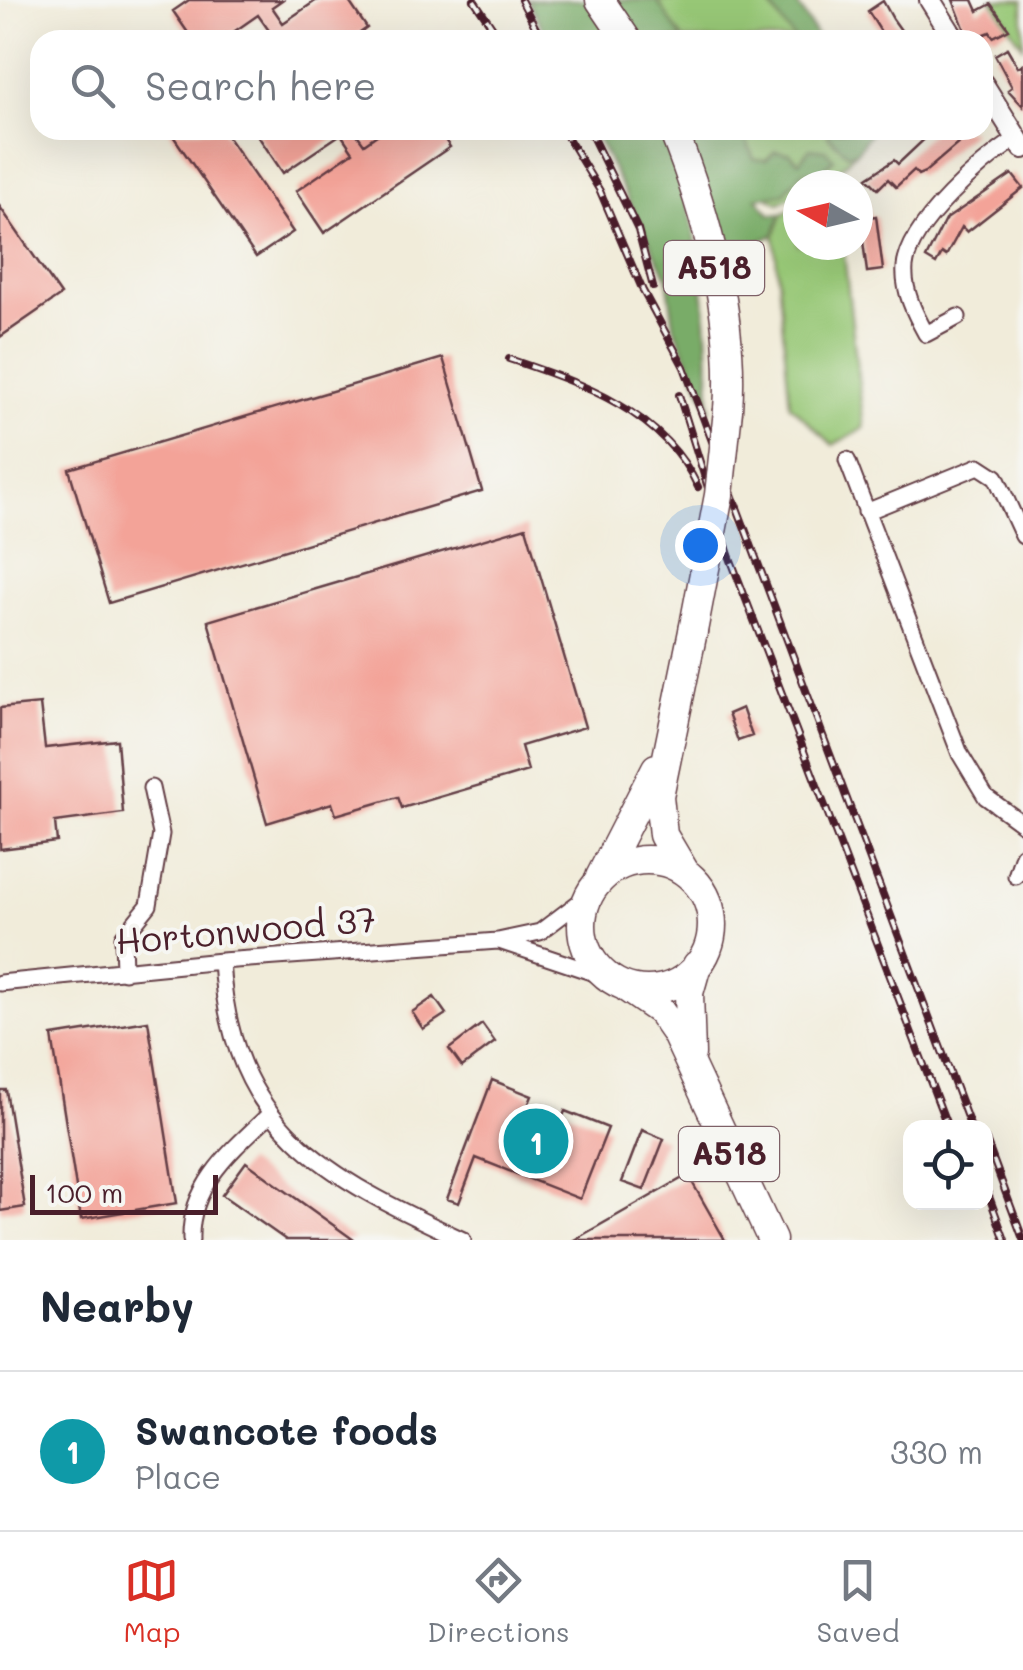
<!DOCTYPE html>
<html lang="en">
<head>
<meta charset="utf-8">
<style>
  body { margin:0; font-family:Mali,sans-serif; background:#f6f6f7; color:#1f2937 }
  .controls { position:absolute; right:30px; bottom:30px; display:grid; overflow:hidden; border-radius:20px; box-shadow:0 10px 40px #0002 }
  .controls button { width:90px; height:90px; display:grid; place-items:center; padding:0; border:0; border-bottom:2px solid #e0e1e3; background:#fff; color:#1f2937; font:50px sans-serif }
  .compass { position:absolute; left:783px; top:170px; width:90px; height:90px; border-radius:50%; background:#fff; box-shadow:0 10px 40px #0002; rotate:278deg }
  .scale { position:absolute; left:30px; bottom:25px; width:188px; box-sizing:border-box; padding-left:10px; border:5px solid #4a1f2b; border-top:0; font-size:28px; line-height:35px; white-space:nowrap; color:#4a1f2b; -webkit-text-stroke:8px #f6f6f2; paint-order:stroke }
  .you { position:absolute; left:700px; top:545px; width:35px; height:35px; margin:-25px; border:8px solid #fff; border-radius:50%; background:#1a73e8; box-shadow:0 0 0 15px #1a73e833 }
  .badge { display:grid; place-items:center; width:65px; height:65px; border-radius:50%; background:#d93025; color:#fff; font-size:32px; font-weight:700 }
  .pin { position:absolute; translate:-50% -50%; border:5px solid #fff; box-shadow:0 2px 10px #0006 }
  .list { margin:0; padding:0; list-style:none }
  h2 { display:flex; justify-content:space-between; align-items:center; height:130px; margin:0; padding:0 40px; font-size:42px }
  h2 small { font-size:32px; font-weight:400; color:#747a83 }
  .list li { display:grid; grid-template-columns:65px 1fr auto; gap:30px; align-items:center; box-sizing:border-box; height:160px; padding:0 40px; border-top:2px solid #e0e1e3 }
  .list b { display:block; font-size:38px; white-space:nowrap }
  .list p { margin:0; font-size:32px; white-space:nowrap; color:#747a83 }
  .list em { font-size:32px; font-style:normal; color:#747a83 }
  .icon { flex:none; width:55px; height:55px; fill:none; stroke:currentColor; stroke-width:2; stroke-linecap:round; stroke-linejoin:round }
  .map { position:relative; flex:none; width:1023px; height:1240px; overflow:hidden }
  .search { position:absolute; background:#fff; box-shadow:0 10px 40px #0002; left:30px; right:30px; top:30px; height:110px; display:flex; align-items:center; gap:25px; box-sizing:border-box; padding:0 35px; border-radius:30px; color:#747a83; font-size:38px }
  .sheet { height:290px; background:#fff }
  nav { display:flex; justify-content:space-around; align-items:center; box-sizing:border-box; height:140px; border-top:2px solid #e0e1e3; background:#fff; font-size:28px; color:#747a83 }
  nav a { display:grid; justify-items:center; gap:5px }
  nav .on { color:#d93025 }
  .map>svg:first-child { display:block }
  .green { fill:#97c776; stroke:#707350; stroke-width:2.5 }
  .forest { fill:#79ac67; stroke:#626649; stroke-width:2.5 }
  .building { fill:#f3a398 }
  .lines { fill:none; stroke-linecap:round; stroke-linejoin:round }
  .street-casing { stroke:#633e45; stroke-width:19 }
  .secondary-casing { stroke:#633e45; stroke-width:24 }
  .highway-casing { stroke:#633e45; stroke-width:31 }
  .street { stroke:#fff; stroke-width:15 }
  .secondary { stroke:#fff; stroke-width:20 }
  .highway { stroke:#fff; stroke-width:28 }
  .rail-casing { stroke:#4a1f2b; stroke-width:8 }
  .rail { stroke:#f6f6f2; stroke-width:4; stroke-dasharray:11; stroke-linecap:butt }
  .highway-bridge-casing { stroke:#633e45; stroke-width:31; stroke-linecap:butt }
  .highway-bridge { stroke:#fff; stroke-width:28 }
  .labels { text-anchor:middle; stroke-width:8; stroke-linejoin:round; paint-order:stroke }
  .shield { fill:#f6f6f2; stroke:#7e6067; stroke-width:2.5 }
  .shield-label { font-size:32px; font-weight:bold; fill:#4a1f2b }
  .street-label { font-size:35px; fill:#4a1f2b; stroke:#f6f6f2 }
</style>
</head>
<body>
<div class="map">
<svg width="1023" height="1240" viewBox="0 0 1023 1240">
  <rect width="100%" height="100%" fill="#f6f6f2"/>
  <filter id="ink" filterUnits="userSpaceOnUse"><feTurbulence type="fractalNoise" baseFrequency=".01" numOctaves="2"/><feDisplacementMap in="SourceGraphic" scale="20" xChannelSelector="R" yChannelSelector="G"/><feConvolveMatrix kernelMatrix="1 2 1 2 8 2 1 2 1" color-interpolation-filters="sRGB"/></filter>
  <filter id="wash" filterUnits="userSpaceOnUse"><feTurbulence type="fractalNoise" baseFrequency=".0048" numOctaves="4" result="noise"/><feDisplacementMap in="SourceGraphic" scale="40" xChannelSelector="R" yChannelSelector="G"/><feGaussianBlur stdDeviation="2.25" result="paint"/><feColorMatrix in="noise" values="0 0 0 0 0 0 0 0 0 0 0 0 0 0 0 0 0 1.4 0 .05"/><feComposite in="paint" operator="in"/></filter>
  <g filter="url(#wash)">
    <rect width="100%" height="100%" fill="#f1ecda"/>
    <path class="green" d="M649,0H795L819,40H677Z
      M992,0H1023V46Z
      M726,130H872C854,156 832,185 798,185V193L779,203L750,188Z
      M798,205V245H843L864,428L833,445L790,405L774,235L782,214Z"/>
    <path class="forest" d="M528,0H588L615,40H548Z
      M611,0H657L683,40H636Z
      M766,0H795L819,40H795Z
      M593,130H663C701,217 709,316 710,410L674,326L667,277Z
      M684,130H742L754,159L766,160L775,151L790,153L799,162L810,148L825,150L834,159L823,170L803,172L783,194L757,198L770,214H782L774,235L725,258Z
      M831,130H872L857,152L848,154L827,135Z"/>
    <g id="blocks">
      <path class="building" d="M189,0H282L272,7L283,23L317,0H348L367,28L350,40H259L270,32L258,15L222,40H193L173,11Z
        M953,0H973L978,11L991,4L1009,29L993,37L990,32L969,40Z
        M883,1L893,19L908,40H887L881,32L868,11Z
        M1007,48L1018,67L1023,64V106L1008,90L1012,87L995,55Z
        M169,130H223L293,232L256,257Z
        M254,130H354L364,144L384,130H438L450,147L324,233L296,191L353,152L341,134L283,173Z
        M934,130H974L925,172L918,175L914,170L896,187L888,179L878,189L867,178L894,160L898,164Z
        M1012,174L1023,188L967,232L962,227L946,256L942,253L936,264L926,258L945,220Z
        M868,202L870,217L876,216L883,270L867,272L858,203Z
        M0,207L61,295L0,337Z
        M443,358L482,491L109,603L69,469Z
        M526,527L585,727L521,746L528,771L402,808L398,797L336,815L332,803L267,823L208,621Z
        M40,704L45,748L117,740L123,813L55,822L57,842L0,849V708Z
        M742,708L752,736L738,741L728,714Z
        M434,997L446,1014L423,1029L412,1012Z
        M148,1021L177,1203L81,1219L52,1036Z
        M482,1024L495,1042L462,1067L449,1049Z
        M492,1080L532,1096L525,1113L559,1127L565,1111L608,1128L580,1199L476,1158L459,1203L447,1199Z
        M0,1090H6L25,1207L0,1211Z
        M642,1130L664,1139L644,1190L622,1182Z
        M246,1162L283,1189L354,1240H286L242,1209L222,1195Z
        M688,1175L725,1240H574L637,1204Z"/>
    </g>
  </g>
  <g filter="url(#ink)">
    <use href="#blocks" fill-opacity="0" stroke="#633e45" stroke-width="2.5"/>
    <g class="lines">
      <defs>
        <path id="street" d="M958,317L926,334C915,314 903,291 905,267C909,224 983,161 1017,138
          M847,460L960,754L986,797L1023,824
          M866,512L979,466L996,477L1023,536
          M1016,876L1023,855
          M502,942L609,978
          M221,961C231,1128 326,1177 463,1240
          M124,972L123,937L149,905L161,834L151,788
          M0,983L221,961L498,941L540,932L590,894
          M191,1240C189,1185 233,1149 270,1114"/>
        <path id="secondary" d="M930,0L955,40
          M983,84L1023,148"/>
        <path id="highway" d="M600,0L627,40
          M673,130C707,215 735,318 728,410
          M582 925a65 65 0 1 1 130 0a65 65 0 1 1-130 0Z
          M685,872L663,835L659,796L693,631
          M600,877L656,768
          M628,989L660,1011L676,1034L772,1240
          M691,1054L689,993L697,965"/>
      </defs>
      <use href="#street" class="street-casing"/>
      <use href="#secondary" class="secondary-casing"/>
      <use href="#highway" class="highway-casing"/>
      <use href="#street" class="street"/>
      <use href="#secondary" class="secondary"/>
      <use href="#highway" class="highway"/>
      <defs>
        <path id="rail" d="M474,0L501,40
          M521,0L542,40
          M563,130L600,191L643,291L684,367L971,1128
          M589,130L638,230L653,287
          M509,359C581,383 664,412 698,487
          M679,395L729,555L948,1128
          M986,1140L1023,1239
          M986,1188L1005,1240"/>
      </defs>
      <use href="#rail" class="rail-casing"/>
      <use href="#rail" class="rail"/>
      <defs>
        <path id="highway-bridge" d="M693,631L719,495L728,410"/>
      </defs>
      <use href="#highway-bridge" class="highway-bridge-casing"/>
      <use href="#highway-bridge" class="highway-bridge"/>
    </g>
  </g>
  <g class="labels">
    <g class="shield">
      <rect x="664" y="241" width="100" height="54" rx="8"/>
      <rect x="679" y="1127" width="100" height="54" rx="8"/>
    </g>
    <g class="shield-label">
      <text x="714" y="279">A518</text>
      <text x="729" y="1165">A518</text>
    </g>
    <g class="street-label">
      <text transform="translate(246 931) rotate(-5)" y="12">Hortonwood 37</text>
    </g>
  </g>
</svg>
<div class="controls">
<button><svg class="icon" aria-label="locate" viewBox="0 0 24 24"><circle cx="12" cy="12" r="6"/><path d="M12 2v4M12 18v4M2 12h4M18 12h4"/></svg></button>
</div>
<svg class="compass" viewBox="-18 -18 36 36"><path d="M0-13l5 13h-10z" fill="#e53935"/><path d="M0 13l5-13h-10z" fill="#747a83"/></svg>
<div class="scale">100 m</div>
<div class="you"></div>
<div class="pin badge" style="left:536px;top:1141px;background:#0f9aa8">1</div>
<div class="search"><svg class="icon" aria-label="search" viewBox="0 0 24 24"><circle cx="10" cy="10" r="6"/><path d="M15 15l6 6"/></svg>Search here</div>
</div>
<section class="sheet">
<h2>Nearby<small></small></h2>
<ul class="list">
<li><span class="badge" style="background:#0f9aa8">1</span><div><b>Swancote foods</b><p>Place</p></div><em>330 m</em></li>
</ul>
</section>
<nav>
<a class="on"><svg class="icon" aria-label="map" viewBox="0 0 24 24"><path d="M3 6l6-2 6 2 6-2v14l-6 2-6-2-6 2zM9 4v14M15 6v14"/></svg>Map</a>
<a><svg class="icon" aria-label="directions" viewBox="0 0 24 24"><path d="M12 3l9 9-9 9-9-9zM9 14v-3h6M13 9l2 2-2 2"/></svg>Directions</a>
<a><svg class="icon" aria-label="saved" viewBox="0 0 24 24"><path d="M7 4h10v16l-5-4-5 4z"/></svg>Saved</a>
</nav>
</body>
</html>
